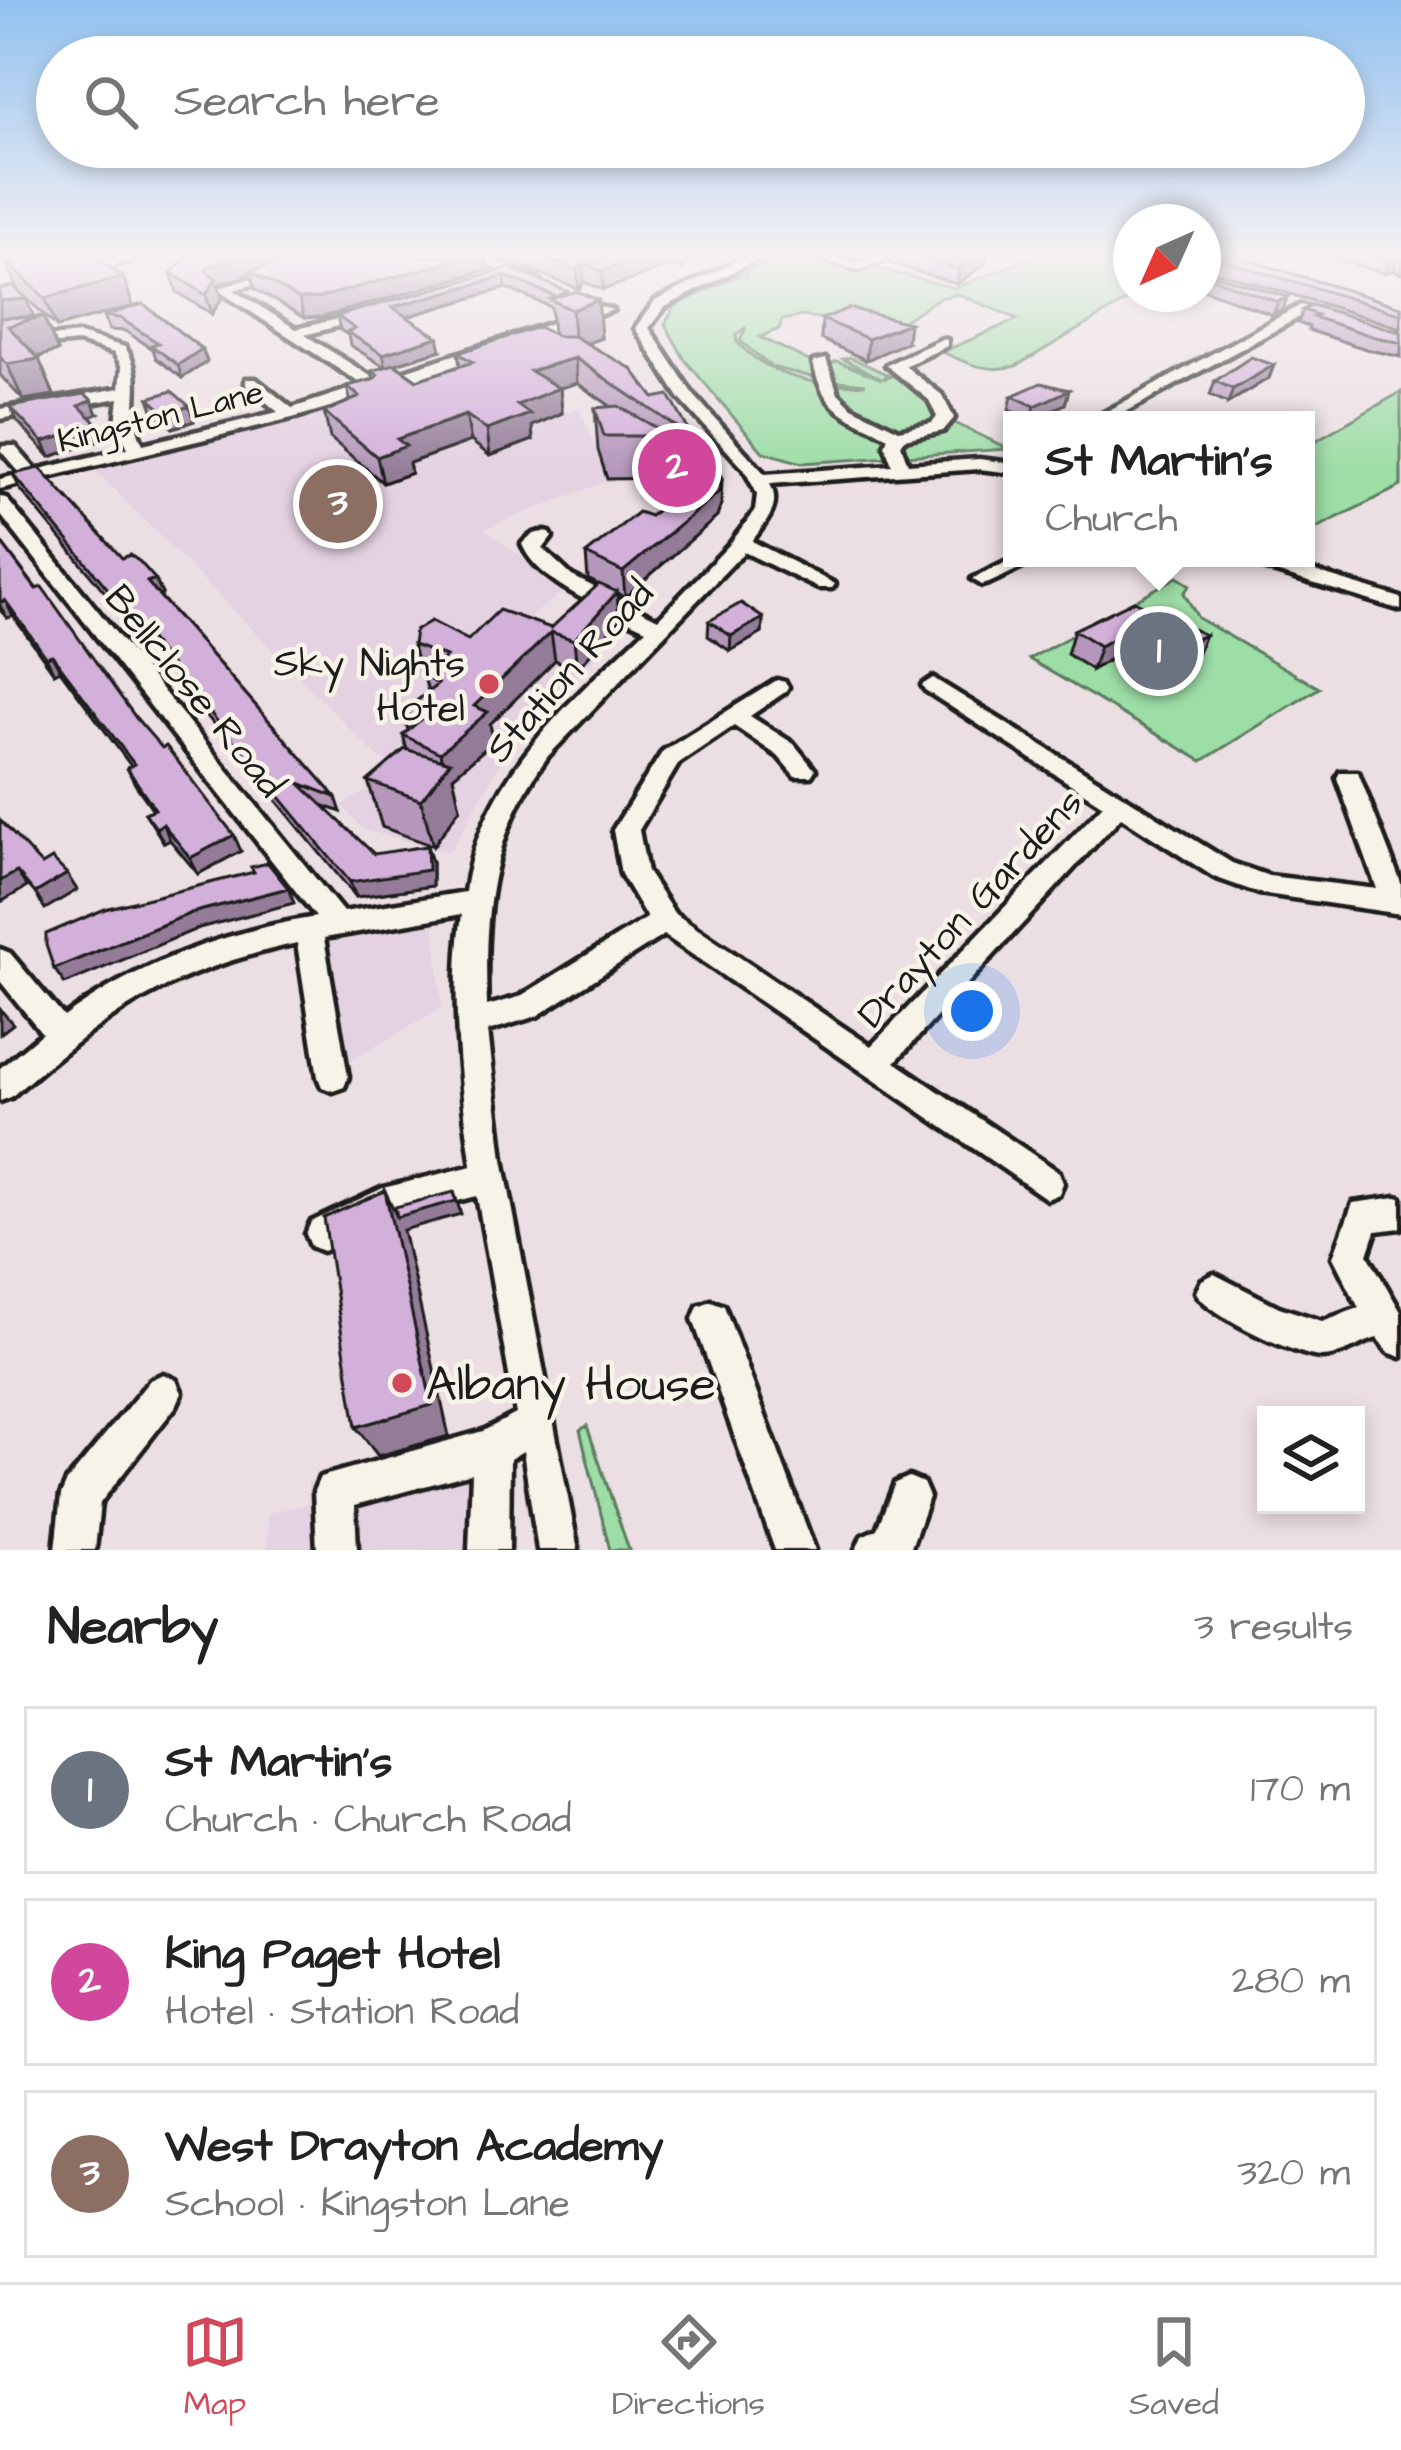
<!DOCTYPE html>
<html lang="en">
<head>
<meta charset="utf-8">
<style>
  body { margin:0; font-family:"Architects Daughter",sans-serif; background:#f6f6f6; color:#222 }
  .controls { position:absolute; right:36px; bottom:36px; display:grid; overflow:hidden; border-radius:0px; box-shadow:0 6px 18px #0003 }
  .controls button { width:108px; height:108px; display:grid; place-items:center; padding:0; border:0; border-bottom:3px solid #e0e0e0; background:#fff; color:#222; font:60px sans-serif }
  .compass { position:absolute; left:1113px; top:204px; width:108px; height:108px; border-radius:50%; background:#fff; box-shadow:0 6px 18px #0003; rotate:225deg }
  .you { position:absolute; left:972px; top:1011px; width:42px; height:42px; margin:-30px; border:9px solid #fff; border-radius:50%; background:#1a73e8; box-shadow:0 0 0 18px #1a73e833 }
  .badge { display:grid; place-items:center; width:78px; height:78px; border-radius:50%; background:#d1495b; color:#fff; font-size:39px; font-weight:700 }
  .pin { position:absolute; translate:-50% -50%; border:6px solid #fff; box-shadow:0 3px 12px #0006 }
  .popup { position:absolute; left:1003px; top:411px; width:312px; height:156px; box-sizing:border-box; display:grid; place-content:center; border-radius:0px; background:#fff; filter:drop-shadow(0 3px 9px #0005); font-size:39px; white-space:nowrap; color:#767676 }
  .popup b { font-size:45px; color:#222 }
  .popup::after { content:''; position:absolute; left:50%; top:100%; margin-left:-24px; border:24px solid transparent; border-top-color:#fff }
  .list { margin:0; padding:0; list-style:none }
  h2 { display:flex; justify-content:space-between; align-items:center; height:156px; margin:0; padding:0 48px; font-size:51px }
  h2 small { font-size:39px; font-weight:400; color:#767676 }
  .list li { display:grid; grid-template-columns:78px 1fr auto; gap:36px; align-items:center; box-sizing:border-box; height:168px; margin:0 24px 24px; padding:0 24px; border:3px solid #e0e0e0; border-radius:0px }
  .list b { display:block; font-size:45px; white-space:nowrap }
  .list p { margin:0; font-size:39px; white-space:nowrap; color:#767676 }
  .list em { font-size:39px; font-style:normal; color:#767676 }
  .icon { flex:none; width:66px; height:66px; fill:none; stroke:currentColor; stroke-width:2; stroke-linecap:round; stroke-linejoin:round }
  .map { position:relative; flex:none; width:1401px; height:1550px; overflow:hidden }
  .search { position:absolute; background:#fff; box-shadow:0 6px 18px #0003; left:36px; right:36px; top:36px; height:132px; display:flex; align-items:center; gap:30px; box-sizing:border-box; padding:0 42px; border-radius:66px; color:#767676; font-size:45px }
  .sheet { height:732px; background:#fff }
  nav { display:flex; justify-content:space-around; align-items:center; box-sizing:border-box; height:168px; border-top:3px solid #e0e0e0; background:#fff; font-size:33px; color:#767676 }
  nav a { display:grid; justify-items:center; gap:6px }
  nav .on { color:#d1495b }
  .map>svg:first-child { display:block }
  .built { fill:#e4d1e1 }
  .green { fill:#9ddda6; stroke:#5c7c61; stroke-width:3 }
  .lines { fill:none; stroke-linecap:round; stroke-linejoin:round }
  .minor-casing { stroke:#1c1c1c; stroke-width:9 }
  .minor { fill:#f7f3e8; fill-rule:evenodd }
  .wall { fill:#b597bb; stroke:#1c1c1c; stroke-width:3; fill-rule:evenodd }
  .shaded-wall { fill:#947b99; stroke:#1c1c1c; stroke-width:3 }
  .building { fill:#d3b0da; stroke:#1c1c1c; stroke-width:3 }
  .poi-dot { fill:#d1495b; stroke:#f7f3e8; stroke-width:4.5 }
  .labels { text-anchor:middle; stroke-width:9; stroke-linejoin:round; paint-order:stroke }
  .far-street-label { font-size:33px; fill:#1c1c1c; stroke:#f7f3e8 }
  .poi-label { font-size:39px; fill:#1c1c1c; stroke:#f7f3e8; text-anchor:end }
  .street-label { font-size:39px; fill:#1c1c1c; stroke:#f7f3e8 }
  .near-poi-label { font-size:48px; fill:#1c1c1c; stroke:#f7f3e8; text-anchor:start }
</style>
</head>
<body>
<div class="map">
<svg width="1401" height="1550" viewBox="0 0 1401 1550">
  <rect width="100%" height="100%" fill="#ecdfe4"/>
  <filter id="ink" filterUnits="userSpaceOnUse"><feTurbulence type="fractalNoise" baseFrequency=".00833" numOctaves="2"/><feDisplacementMap in="SourceGraphic" scale="24" xChannelSelector="R" yChannelSelector="G"/><feConvolveMatrix kernelMatrix="1 2 1 2 8 2 1 2 1" color-interpolation-filters="sRGB"/></filter>
  <g filter="url(#ink)">
    <path class="built" d="M484,358L565,413L580,408L610,480L484,529L566,589L524,622L605,649L510,746L450,852L363,830L342,805L400,772L377,756L92,467L292,419Z
      M434,924L442,1008L345,1064L322,943Z
      M496,1454L508,1550H267L268,1513L308,1504V1482Z"/>
    <path class="green" d="M780,256H805L860,272L872,267L954,288L1037,256H1129L1131,294H1138L1016,366C986,373 969,364 942,352L1018,319L958,294L939,298L892,328L803,316L782,320L779,329L760,337L815,364L816,378L771,367L740,341L746,327L736,335L737,342C770,378 819,387 866,384L829,380V364L837,361L882,379L843,359L850,357L888,375L883,379L899,374L940,416L1009,449L802,463L763,452L685,360L665,324L675,306L740,275L746,277L744,273Z
      M1401,392V486L1306,533V446Z
      M1177,577L1190,585L1184,593L1198,618L1319,688L1202,761L1029,659Z
      M587,1426L629,1550H610L580,1430Z"/>
    <g class="lines">
      <defs>
        <path id="minor" d="M43,256H57L74,268L127,256H148L72,277Z
          M467,256H484L539,280L527,283Z
          M747,256H763L665,307L649,328L692,393L765,474L892,465L885,445L888,437C846,414 824,414 813,362L826,359L838,393L852,407L899,430L932,423L937,417L929,400L886,365L942,339L947,340V346L905,366L942,395L954,418L943,431L904,439L901,445L908,464L979,459L1012,463V473L979,469L770,484C782,507 765,523 752,541L835,584L832,588H818L744,552L548,756C491,835 483,911 487,1006L519,997L647,918L621,874L613,830L663,751L777,680L785,682L788,687L785,692L750,716L794,744L815,770L811,776H795L778,756L734,726L679,763L639,830L647,872L674,913L871,1046L1103,805L925,690L922,685L933,678L1232,863L1269,876L1377,889L1337,778L1340,772H1358L1401,883V914L1259,893L1214,877L1121,817L895,1062L1059,1172L1063,1183L1059,1194L1047,1199L664,935L537,1016L488,1031L503,1159L578,1550H538L523,1451L510,1459L509,1550H469L472,1473L355,1505L357,1550H317L314,1491L320,1477L483,1431L516,1414L477,1196L388,1219L323,1251L311,1246L306,1234L311,1222L383,1188L472,1166C460,1084 450,996 462,914L324,938L348,1077L344,1087L333,1091L322,1087L318,1077L297,943C168,972 109,1011 11,1097L0,1101V1068L42,1033L0,981V949L10,953L64,1017C136,963 228,931 316,917L0,514V497L6,498L343,912L465,892C480,779 567,704 646,629C610,611 537,584 522,544C529,535 539,530 550,533L552,537L543,549L572,576L658,619L730,544L755,511L757,494L744,469L680,399L635,328L655,301Z
          M808,256L858,262L876,256H894L859,270Z
          M276,271L288,274L234,290L296,329L371,311V317L305,335L377,380L601,307L613,310L384,391L296,417L0,489V479L21,474L0,450L3,446H15L36,470L128,448L116,423L119,398L0,419V409L120,388L122,367L114,353L78,342L0,350V342L79,334L125,347C148,383 124,406 143,444L278,412L246,385V379H256L292,408L363,385L216,289Z
          M1301,305L1337,316L1330,320L1307,313L1111,420H1091Z
          M1015,558H1042L989,583L982,585L972,579Z
          M1240,558H1270L1401,598V610L1243,562Z
          M1397,1197L1401,1198V1228L1376,1231L1368,1255L1401,1312V1357L1388,1352L1377,1338C1361,1343 1338,1357 1322,1357C1297,1357 1205,1313 1196,1292L1202,1280L1214,1274L1279,1307L1322,1321L1359,1308L1333,1257L1353,1203Z
          M711,1301L724,1306L815,1550H775L693,1319L698,1306Z
          M163,1374L176,1380L182,1393L176,1406L100,1503L95,1550H55L61,1495L67,1481L150,1380Z
          M909,1477L923,1483L929,1497L910,1550H856L862,1536L877,1529L895,1483Z"/>
      </defs>
      <use href="#minor" class="minor-casing"/>
      <use href="#minor" class="minor"/>
    </g>
    <path class="wall" d="M0,256H93L123,277L133,306L57,327L18,290L4,259L0,260Z
      M188,256L487,270L322,317L304,318L255,289L251,275L217,284L222,298L212,314L177,292L171,273Z
      M495,256H694L683,268L669,266L603,290L584,282L579,289Z
      M889,256H987L986,263L957,284L889,263Z
      M1203,256H1241L1239,257L1401,307V328L1205,268L1206,272L1287,297L1283,310L1273,315L1203,289Z
      M1324,256H1401V274L1393,270L1385,273Z
      M509,268L567,293L598,300L601,338L587,343L654,398L693,438V446L721,504L717,517L625,597L617,593L619,621L577,669L555,660L490,724L493,742L453,776L460,808L433,846L382,827L368,781L407,750L403,735L408,730L403,712L428,692L424,677L426,676L420,674L413,645L468,640L551,628L599,585L588,579L586,554L650,516L681,489V465L685,458L671,449L672,478L607,479L598,450L595,408L612,407L577,383L560,388L562,413L532,426L533,440L490,456L471,441L409,463L411,473L383,483L330,438L324,412L350,401L347,386L374,379L372,371L385,367L350,345L348,335L340,330L337,316ZM506,288L551,307L553,334L458,353L460,366L417,380L395,364L441,350L407,317Z
      M0,289L34,317L58,351L37,357L54,395L23,400L0,375Z
      M143,304L202,349L207,362L182,378L156,358L153,349L125,331L109,330L104,316Z
      M1303,310L1401,332V357L1366,349L1308,330L1309,327L1298,323Z
      M822,319L907,342L866,360L821,339Z
      M1274,365L1269,378L1228,403L1210,395L1215,381Z
      M1069,390L1065,404L1032,420L1009,410L1012,396Z
      M149,398L189,406L194,421L173,428L154,412Z
      M10,407L97,414L91,417L99,425L105,439L50,457L17,421Z
      M13,474L122,558L155,579L162,594L159,595L336,797L341,812L322,805L374,854L432,862V886L356,897L20,489Z
      M0,541L136,718L241,851L198,874L170,840L164,843L145,813L153,810L135,784L127,768L131,766L60,670L54,673L13,616L7,618L0,610Z
      M1134,601L1195,659L1167,672L1129,648L1092,670L1067,654L1074,630Z
      M763,618L762,633L730,651L708,636L709,621Z"/>
    <path class="shaded-wall" d="M250,256H323L250,271L251,275L217,284L222,298L212,314L206,295V271L209,266Z
      M470,256H485L487,270L322,317L304,318L299,299Z
      M575,256H615L589,266L582,264L584,282L579,289L577,270L574,259Z
      M646,256H669V266L603,290L602,271Z
      M683,256H694L683,268Z
      M976,256H987L986,263L957,284L959,269Z
      M1398,258L1393,270L1385,273L1390,261Z
      M505,276L506,288L395,320L392,307Z
      M123,277L133,306L57,327L45,298Z
      M1287,297L1283,310L1273,315L1278,302Z
      M26,299L35,319L43,316L58,351L24,361L0,337V301Z
      M598,300L601,338L575,348L572,310Z
      M909,323L907,342L866,360L868,339Z
      M438,337L441,350L386,367L383,354Z
      M202,349L207,362L182,378L178,365Z
      M575,358L577,383L560,388L562,413L532,426L533,440L490,456L487,430L517,405L530,371Z
      M39,359L54,395L23,400L7,364Z
      M1274,365L1269,378L1228,403L1233,389Z
      M1069,390L1065,404L1031,420L1035,406Z
      M92,400L97,414L85,420L79,406Z
      M189,406L194,421L173,428L167,414Z
      M466,415L471,441L409,463L411,473L383,483L377,457L397,439Z
      M99,425L105,439L50,457L43,442Z
      M722,480L721,504L717,517L625,597L623,572Z
      M155,579L162,594L153,597L147,582Z
      M617,592L619,621L577,669L574,640Z
      M5,600L13,616L7,618L0,606V602Z
      M763,618L762,633L730,651L731,636Z
      M1138,624L1129,648L1092,670L1100,646Z
      M551,632L555,660L490,724L493,742L453,776L460,808L433,846L421,800L444,771L440,753L474,706Z
      M1205,635L1195,659L1167,672L1177,647Z
      M52,655L60,670L54,673L46,657Z
      M163,824L170,840L164,843L156,828Z
      M234,835L241,851L198,874L190,858Z
      M427,846L432,862V886L356,897L350,882Z
      M17,872L27,887L1,902L0,881Z
      M67,874L77,890L45,909L35,893Z
      M288,888L294,903L199,928L65,984L54,969L191,913Z
      M0,1009L13,1024L0,1034Z
      M385,1191L397,1217L454,1192L461,1214L403,1230L449,1436L378,1456L356,1427Z"/>
    <path class="building" d="M9,256H93L123,277L45,298L6,261L14,260Z
      M188,256H250L209,266L206,271L216,279L206,295L171,273Z
      M303,256H470L318,298L299,299L250,271Z
      M539,256H575L574,259L592,264L611,256H646L602,271L582,264L577,270Z
      M914,256H943L963,263L978,256L959,269Z
      M1209,256H1235L1401,307V314Z
      M1372,256H1401V259L1398,258L1390,261Z
      M1203,260L1206,272L1287,297L1278,302L1203,275Z
      M509,268L567,291L557,297L505,276L392,307L438,337L383,354L347,332L355,329L337,316Z
      M13,286L26,299L0,301V289Z
      M576,291L598,300L572,310L550,299Z
      M143,304L202,349L178,365L151,345L158,343L120,318L104,316Z
      M1312,305L1401,332V343L1372,336L1313,317L1317,315L1303,310Z
      M849,308L909,323L868,339L822,319Z
      M43,316L8,326L39,359L7,364L0,357V318Z
      M538,327L558,336H573L632,369L654,398L669,395L693,438L575,358L530,371L559,388L517,405L530,414L487,430L466,415L397,439L406,446L377,457L324,412L360,397L347,386L373,380L378,375L372,371L394,364L417,380L473,362L458,353Z
      M1251,357L1274,365L1233,389L1215,381Z
      M1041,383L1069,390L1035,406L1012,396Z
      M172,391L189,406L167,414L149,398Z
      M85,394L92,400L79,406L99,425L43,442L10,407Z
      M618,406L671,436H604L595,408Z
      M695,443L703,458H717L722,480L718,493L623,572L586,554L638,512L650,516L688,483L681,465Z
      M40,468L122,558L130,555L140,562L155,579L147,582L336,797L299,783L374,854L427,846L428,870L350,882L13,474Z
      M0,541L36,589L42,587L136,718L162,748L166,746L234,835L190,858L163,824L156,828L145,813L155,809L127,768L134,764L52,655L46,657L5,600L0,602Z
      M599,584L617,592L574,640L551,632L474,706L488,712L440,753L403,735L420,720L403,712L438,684L424,677L446,657L413,645L415,631L431,621L468,640L499,610L551,628Z
      M1134,601L1205,635L1177,647L1138,624L1100,646L1074,630Z
      M741,603L763,618L731,636L709,621Z
      M405,749L450,762L421,800L368,781Z
      M0,820L42,865L52,859L67,874L35,893L17,872L0,881Z
      M268,863L288,888L191,913L54,969L46,945V934L105,909L254,872L251,867Z
      M385,1191L432,1405L356,1427L324,1218Z
      M454,1192L456,1201L397,1217L395,1207Z"/>
  </g>
  <linearGradient id="sky" x2="0" y2="1"><stop stop-color="#91c1ef"/><stop offset="0.54" stop-color="#f6f1f3"/><stop offset="1" stop-color="#f6f1f3" stop-opacity="0"/></linearGradient>
  <rect width="1401" height="473" fill="url(#sky)"/>
  <g class="poi-dot">
    <circle cx="489" cy="684" r="12"/>
    <circle cx="402" cy="1383" r="12"/>
  </g>
  <g class="labels">
    <g class="far-street-label">
      <text transform="translate(160 415) rotate(-14)" y="12">Kingston Lane</text>
    </g>
    <g class="poi-label">
      <text x="465" y="676">Sky Nights<tspan x="465" dy="45">Hotel</tspan></text>
    </g>
    <g class="street-label">
      <text transform="translate(568 670) rotate(-48)" y="14">Station Road</text>
      <text transform="translate(196 690) rotate(51)" y="14">Bellclose Road</text>
      <text transform="translate(969 907) rotate(-47)" y="14">Drayton Gardens</text>
    </g>
    <g class="near-poi-label">
      <text x="426" y="1400">Albany House</text>
    </g>
  </g>
</svg>
<div class="controls">
<button><svg class="icon" aria-label="layers" viewBox="0 0 24 24"><path d="M12 4l9 5-9 5-9-5zM3 14l9 5 9-5"/></svg></button>
</div>
<svg class="compass" viewBox="-18 -18 36 36"><path d="M0-13l5 13h-10z" fill="#e53935"/><path d="M0 13l5-13h-10z" fill="#767676"/></svg>
<div class="you"></div>
<div class="pin badge" style="left:1159px;top:651px;background:#6b7280">1</div>
<div class="popup"><b>St Martin's</b>Church</div>
<div class="pin badge" style="left:677px;top:468px;background:#d1479c">2</div>
<div class="pin badge" style="left:338px;top:504px;background:#8d6e63">3</div>
<div class="search"><svg class="icon" aria-label="search" viewBox="0 0 24 24"><circle cx="10" cy="10" r="6"/><path d="M15 15l6 6"/></svg>Search here</div>
</div>
<section class="sheet">
<h2>Nearby<small>3 results</small></h2>
<ul class="list">
<li><span class="badge" style="background:#6b7280">1</span><div><b>St Martin's</b><p>Church · Church Road</p></div><em>170 m</em></li>
<li><span class="badge" style="background:#d1479c">2</span><div><b>King Paget Hotel</b><p>Hotel · Station Road</p></div><em>280 m</em></li>
<li><span class="badge" style="background:#8d6e63">3</span><div><b>West Drayton Academy</b><p>School · Kingston Lane</p></div><em>320 m</em></li>
</ul>
</section>
<nav>
<a class="on"><svg class="icon" aria-label="map" viewBox="0 0 24 24"><path d="M3 6l6-2 6 2 6-2v14l-6 2-6-2-6 2zM9 4v14M15 6v14"/></svg>Map</a>
<a><svg class="icon" aria-label="directions" viewBox="0 0 24 24"><path d="M12 3l9 9-9 9-9-9zM9 14v-3h6M13 9l2 2-2 2"/></svg>Directions</a>
<a><svg class="icon" aria-label="saved" viewBox="0 0 24 24"><path d="M7 4h10v16l-5-4-5 4z"/></svg>Saved</a>
</nav>
</body>
</html>
